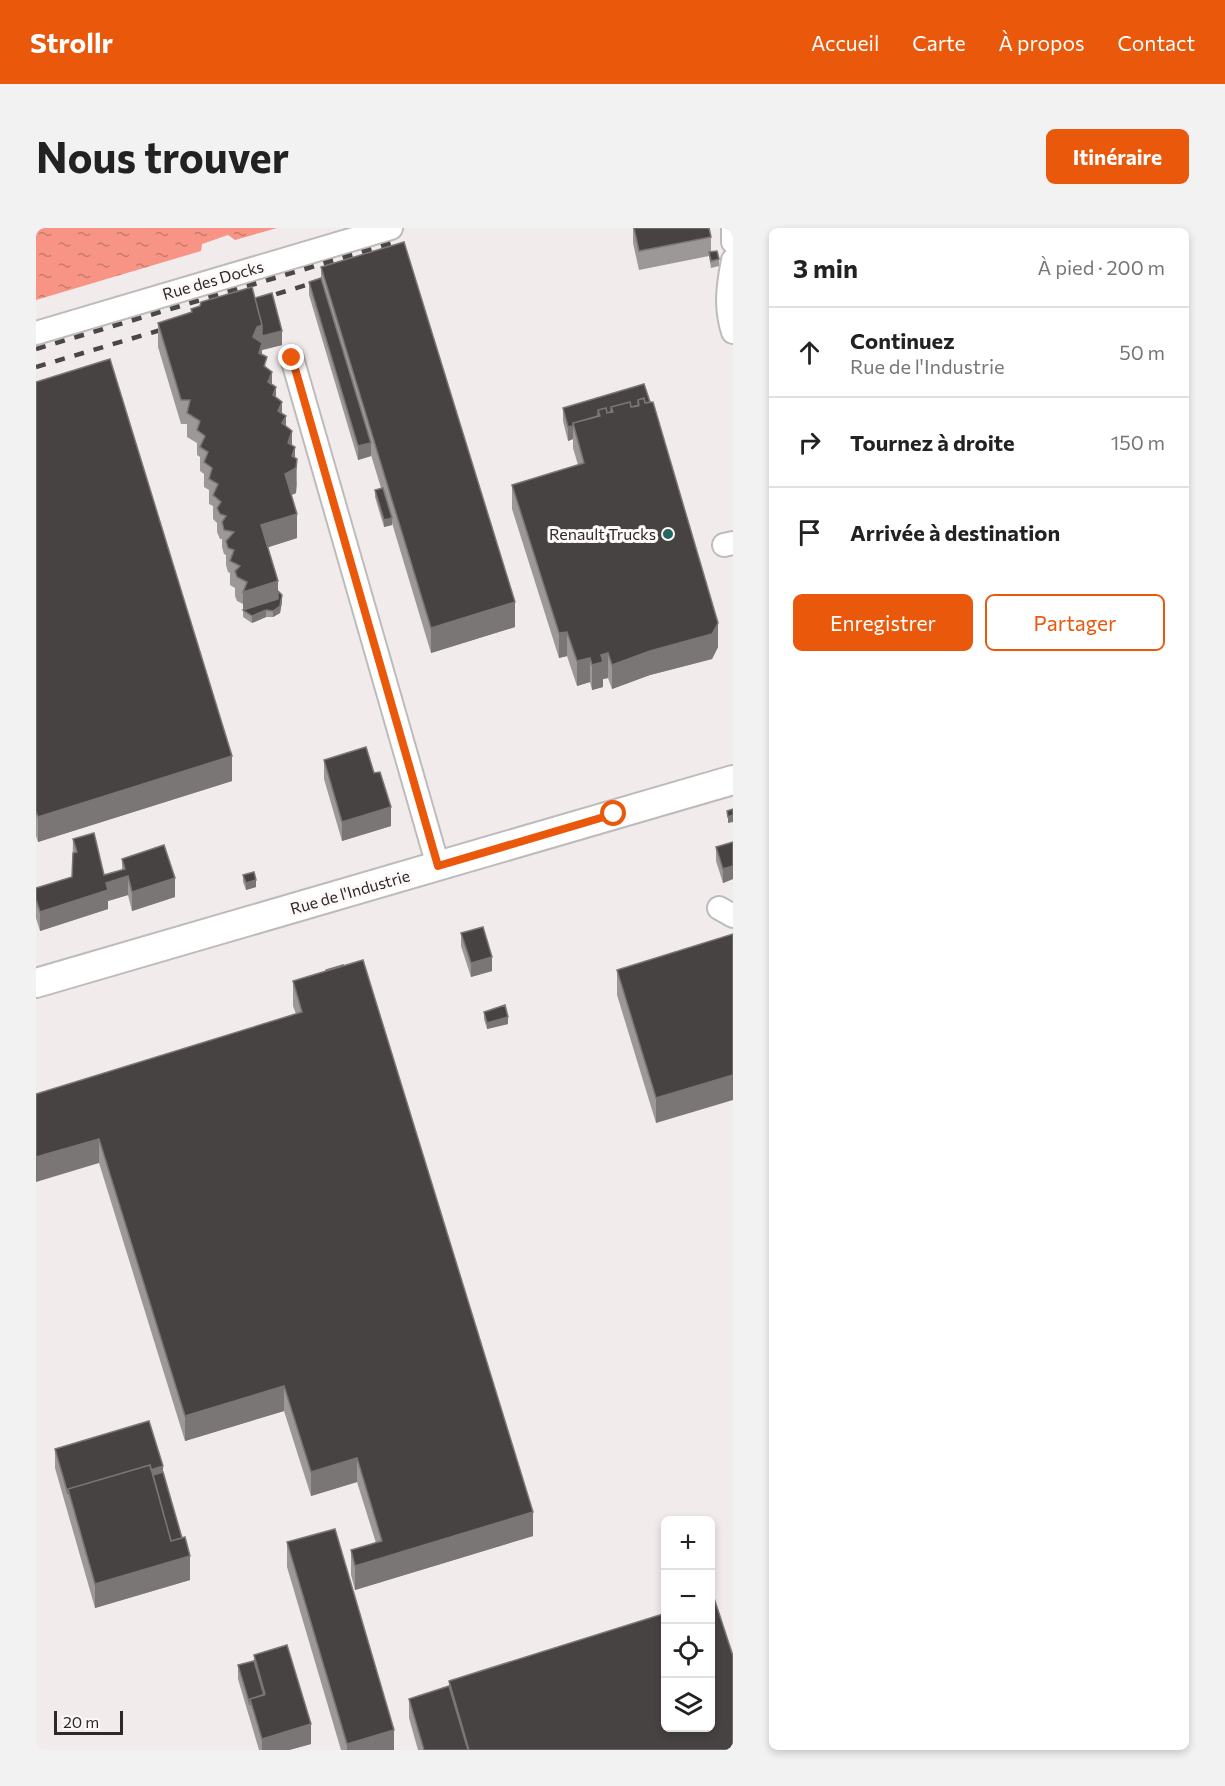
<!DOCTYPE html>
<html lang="fr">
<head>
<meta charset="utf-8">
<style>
  body { margin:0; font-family:Commissioner,sans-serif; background:#f2f2f2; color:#222 }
  .controls { position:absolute; right:18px; bottom:18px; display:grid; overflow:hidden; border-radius:9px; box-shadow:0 3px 9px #0003 }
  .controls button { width:54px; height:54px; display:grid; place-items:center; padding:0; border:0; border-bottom:2px solid #e0e0e0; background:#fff; color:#222; font:30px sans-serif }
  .scale { position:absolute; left:18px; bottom:15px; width:69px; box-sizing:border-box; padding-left:6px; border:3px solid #2b2929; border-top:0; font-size:16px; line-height:21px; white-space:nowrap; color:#2b2929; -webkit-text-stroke:4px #fef9f8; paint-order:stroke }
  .stop { position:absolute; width:18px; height:18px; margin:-14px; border:4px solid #ea580c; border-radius:50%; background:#fff }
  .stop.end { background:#ea580c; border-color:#fff; box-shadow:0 2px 6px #0008 }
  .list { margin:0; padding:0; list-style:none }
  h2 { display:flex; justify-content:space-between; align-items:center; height:78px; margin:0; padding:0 24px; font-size:26px }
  h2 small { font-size:20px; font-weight:400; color:#767676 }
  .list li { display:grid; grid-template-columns:39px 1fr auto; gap:18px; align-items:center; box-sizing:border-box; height:90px; padding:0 24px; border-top:2px solid #e0e0e0 }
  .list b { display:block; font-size:22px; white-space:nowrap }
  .list p { margin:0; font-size:20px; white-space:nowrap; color:#767676 }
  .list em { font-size:20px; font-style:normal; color:#767676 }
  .actions { display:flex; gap:12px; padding:18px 24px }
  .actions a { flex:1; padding:14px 0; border:2px solid #ea580c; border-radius:9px; text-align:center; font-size:21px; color:#ea580c }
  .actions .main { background:#ea580c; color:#fff }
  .icon { flex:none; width:33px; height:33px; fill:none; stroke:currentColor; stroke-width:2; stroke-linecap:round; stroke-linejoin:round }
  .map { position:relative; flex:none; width:697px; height:1522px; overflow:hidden; border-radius:9px }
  header { display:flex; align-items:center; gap:36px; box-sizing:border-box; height:84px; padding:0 30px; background:#ea580c; color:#fff }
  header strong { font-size:28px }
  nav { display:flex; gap:33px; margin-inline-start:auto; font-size:21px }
  .intro { display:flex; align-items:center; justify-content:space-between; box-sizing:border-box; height:144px; padding:0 36px }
  h1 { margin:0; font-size:42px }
  .button { padding:15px 27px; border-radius:9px; background:#ea580c; color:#fff; font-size:21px; font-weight:700 }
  main { display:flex; gap:36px; padding:0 36px }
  aside { flex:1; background:#fff; border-radius:9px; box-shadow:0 3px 9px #0003 }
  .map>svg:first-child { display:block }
  .water { fill:url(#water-ripples) }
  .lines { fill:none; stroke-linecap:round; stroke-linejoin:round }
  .minor-casing { stroke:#c0bbbb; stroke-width:26 }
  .major-casing { stroke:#c0bbbb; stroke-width:32 }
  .minor { stroke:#fff; stroke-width:22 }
  .major { stroke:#fff; stroke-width:28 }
  .rail { stroke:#4a4847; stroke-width:4.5; stroke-dasharray:10 10; stroke-linecap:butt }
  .wall { fill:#9c9897 }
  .shaded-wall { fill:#7a7675 }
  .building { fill:#474343; stroke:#7a7675; stroke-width:1.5 }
  .route { stroke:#ea580c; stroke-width:8 }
  .poi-dot { fill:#22685c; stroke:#fef9f8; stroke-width:2 }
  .labels { text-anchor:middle; stroke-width:6; stroke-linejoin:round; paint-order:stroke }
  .street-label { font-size:16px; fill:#2b2929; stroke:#fef9f8 }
  .poi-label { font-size:16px; fill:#2b2929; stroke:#fef9f8; text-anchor:end }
</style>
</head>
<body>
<header>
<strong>Strollr</strong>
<nav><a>Accueil</a><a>Carte</a><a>À propos</a><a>Contact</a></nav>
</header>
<div class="intro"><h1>Nous trouver</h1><a class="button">Itinéraire</a></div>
<main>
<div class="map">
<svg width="697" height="1522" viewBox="0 0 697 1522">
  <defs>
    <pattern id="water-ripples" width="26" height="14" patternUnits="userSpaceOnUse" patternTransform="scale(1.5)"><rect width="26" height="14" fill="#f79485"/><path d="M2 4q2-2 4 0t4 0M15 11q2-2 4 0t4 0" fill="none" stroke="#c8796d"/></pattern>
  </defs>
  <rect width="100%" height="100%" fill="#f1eceb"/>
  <path class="water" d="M0,0H241L199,12L192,7L166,16L165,23L0,72Z"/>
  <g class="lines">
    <defs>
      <path id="minor" d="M697,2V14
        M697,32C692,58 689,79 697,104
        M0,105L355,0
        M256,130L402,638
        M688,317L697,315
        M683,680L697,688"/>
      <path id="major" d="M0,755L697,552"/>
    </defs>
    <use href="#minor" class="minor-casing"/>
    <use href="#major" class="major-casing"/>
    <use href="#minor" class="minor"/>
    <use href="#major" class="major"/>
    <path class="rail" d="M221,72L290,51
      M0,121L360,14
      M0,139L138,98"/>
  </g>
  <path class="wall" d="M597,0H673L675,9V24L683,31V38L675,40L673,28L603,42L597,15Z
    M285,39L479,399L395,425L356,295V297L348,299L339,269V262L345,260L335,227V228L322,232L273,67V54L285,50Z
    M219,70L246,117L226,122V127L250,199L259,230L261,256L260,265L255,267L261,310L232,319L242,363L246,374L244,385L237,389H230L216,395L207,389V376L201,373L199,368V360L194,357V345L192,344L190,337V327L188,326L186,319V311H184L181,304V295L177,291V278L173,276V262L168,259V246L164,243V229L161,227V215L151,209V196H145L122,119V95L155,85V81Z
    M0,154L196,553L2,614L0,608Z
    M608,156L682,419L676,431L614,447L576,461L572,450L567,451V459L556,462L554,454L541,458L531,428L523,430L476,281V257L542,237L537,220V211L532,213L527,193V180Z
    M288,532L338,545L355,598L306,613L288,551Z
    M37,611L68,647L86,642V631L139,669L96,683L92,667L72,673V681L4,703L0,690V660L36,649Z
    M697,614V651L687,655L680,633V619Z
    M207,647L220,659L210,662L207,654Z
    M425,705L456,743L435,749L425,718Z
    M697,706L620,895L581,767V742Z
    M257,753L497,1308L319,1362L315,1347V1322L340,1315L321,1254L275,1268L248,1183L149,1213L63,935L0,866L260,786L257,778Z
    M448,784L472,796L451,801L448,791Z
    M19,1221L127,1244L154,1352L59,1380L19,1240Z
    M251,1314L358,1522H305L251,1339Z
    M218,1427L275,1516L253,1522H223L202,1451V1437L218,1433Z
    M413,1453L697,1522H382L373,1490V1471L413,1458Z"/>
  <path class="shaded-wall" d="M226,97V115V108L246,103V117L226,122V140L217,109L221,99Z
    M236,144V168L232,154Z
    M240,159V184L237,167Z
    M246,174V198L242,183Z
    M250,188V213L246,195Z
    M537,198V211L532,213V199Z
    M256,203V228L252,215Z
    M335,215V228L322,232V218Z
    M259,219V241L261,231L260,265L249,270V246Z
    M261,286V310L227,321L225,297Z
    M356,290V297L348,299V292Z
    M242,353V377L207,382V364Z
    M246,367V374L244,385L237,389V383Z
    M479,374V399L395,425V400Z
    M230,382V389L216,395V388Z
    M682,395V419L676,431L614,447L576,461V437Z
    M531,404V428L523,430V405Z
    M572,425V450L567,451V459L556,462V437L565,427Z
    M554,430V454L541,458V433Z
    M196,528V553L2,614V589Z
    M355,579V598L306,613V594Z
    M697,587V594L692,595V589Z
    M697,638V651L687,655V641Z
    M92,648V667L72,673V681L4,703V684L70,655Z
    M139,650V669L96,683V664Z
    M220,652V659L210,662V655Z
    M456,729V743L435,749V735Z
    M472,789V796L451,801V795Z
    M697,847V872L620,895V870Z
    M63,911V935L0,954V929Z
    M248,1158V1183L149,1213V1188Z
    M321,1230V1254L275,1268V1244Z
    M127,1238V1258L33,1266Z
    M497,1284V1308L319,1362V1338Z
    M154,1328V1352L59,1380V1356Z
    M275,1496V1516L253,1522H226V1511Z
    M358,1502V1522H311V1516Z"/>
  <path class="building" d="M598,0H673L675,9L603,23Z
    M368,14L479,374L395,400L285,39Z
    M681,23L683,31L675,33L673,24Z
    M285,50L335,215L322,218L273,54Z
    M216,59L226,97L221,99L217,109L226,115L223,125L231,129L228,138L236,144L232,154L240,159L237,167L246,174L242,183L250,188L246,195L256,203L252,215L259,219L256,228L261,231L260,240L249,246L261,286L225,297L242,353L207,364L211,354L201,349L199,343L204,338L194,333L198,322L192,320L190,313L198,304L188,302L186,294L190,288L184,286L181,280L185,274L177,267L182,256L173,251L176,240L168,234L172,224L164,219L169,208L161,202L164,193L151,185L154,172H145L122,95L156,84L155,81L164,78L165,74Z
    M236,65L246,103L226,108V97L219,70Z
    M74,131L196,528L2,589L0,583V154Z
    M608,156L614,174L609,175L608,170L602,172V178L595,179L594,174L575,179V184L571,185L570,180L562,182V188L537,195V198L532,199L527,180Z
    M608,170L609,175L617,174L682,395L676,406L614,423L576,437L572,425L565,427L567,434L556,437L554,430L541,433L531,404L523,405L476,257L548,235L537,195L564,188L562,182L570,180L571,185L577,184L575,179L594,174L595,179L603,177L602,172Z
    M347,260L356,290L348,292L339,262Z
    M242,363L246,367L244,378L237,383L230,382L216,388L207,382L242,371Z
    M330,519L338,545L344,544L355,579L306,594L288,532Z
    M697,581V587L692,589L691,583Z
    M58,605L68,647L89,641L86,631L128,617L139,650L96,664L92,648L70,655L72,662L4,684L0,671V660L36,649L37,625L41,624L37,611Z
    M697,614V638L687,641L680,619Z
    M218,644L220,652L210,655L207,647Z
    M447,699L456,729L435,735L425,705Z
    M697,706V847L620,870L581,742Z
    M327,732L497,1284L319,1338L315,1322L346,1313L321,1230L275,1244L248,1158L149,1188L63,911L0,929V866L266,784L257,753Z
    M307,737V738L290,743V742Z
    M469,777L472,789L451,795L448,784Z
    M113,1193L127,1238L115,1242L114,1237L32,1261V1266L19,1221Z
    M114,1237L135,1313L149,1309L154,1328L59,1356L32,1261Z
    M127,1244L146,1310L135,1313L117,1247Z
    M299,1301L358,1502L311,1516L251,1314Z
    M678,1370L697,1428V1522H433L413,1453L630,1385V1500H675V1371Z
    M251,1417L275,1496L226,1511L214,1471L229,1466L218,1427Z
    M218,1433L228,1467L214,1471V1477L202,1437Z
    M413,1458L432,1522H388L373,1471Z"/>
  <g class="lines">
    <path class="route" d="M256,130L402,638L578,586"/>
  </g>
  <circle class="poi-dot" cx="632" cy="306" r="6"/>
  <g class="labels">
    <g class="street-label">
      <text transform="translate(177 52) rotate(-16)" y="6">Rue des Docks</text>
      <text transform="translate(314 664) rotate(-16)" y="6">Rue de l'Industrie</text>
    </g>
    <g class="poi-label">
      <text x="620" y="312">Renault Trucks</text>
    </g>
  </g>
</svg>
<div class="controls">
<button>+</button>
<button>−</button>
<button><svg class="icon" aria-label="locate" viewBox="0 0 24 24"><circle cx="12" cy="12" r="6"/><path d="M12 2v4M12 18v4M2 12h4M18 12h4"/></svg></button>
<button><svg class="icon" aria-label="layers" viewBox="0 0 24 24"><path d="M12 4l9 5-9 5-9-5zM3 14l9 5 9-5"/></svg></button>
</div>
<div class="scale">20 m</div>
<div class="stop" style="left:578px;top:586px"></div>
<div class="stop end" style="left:256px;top:130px"></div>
</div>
<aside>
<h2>3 min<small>À pied · 200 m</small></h2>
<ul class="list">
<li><svg class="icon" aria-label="ahead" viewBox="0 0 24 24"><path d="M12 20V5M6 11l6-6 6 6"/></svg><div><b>Continuez</b><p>Rue de l'Industrie</p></div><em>50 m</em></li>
<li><svg class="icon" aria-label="right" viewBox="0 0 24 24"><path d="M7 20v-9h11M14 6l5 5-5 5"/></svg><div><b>Tournez à droite</b></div><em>150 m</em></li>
<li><svg class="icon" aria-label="arrive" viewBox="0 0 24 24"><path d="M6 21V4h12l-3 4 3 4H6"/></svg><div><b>Arrivée à destination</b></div></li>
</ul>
<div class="actions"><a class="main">Enregistrer</a><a>Partager</a></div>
</aside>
</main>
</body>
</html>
